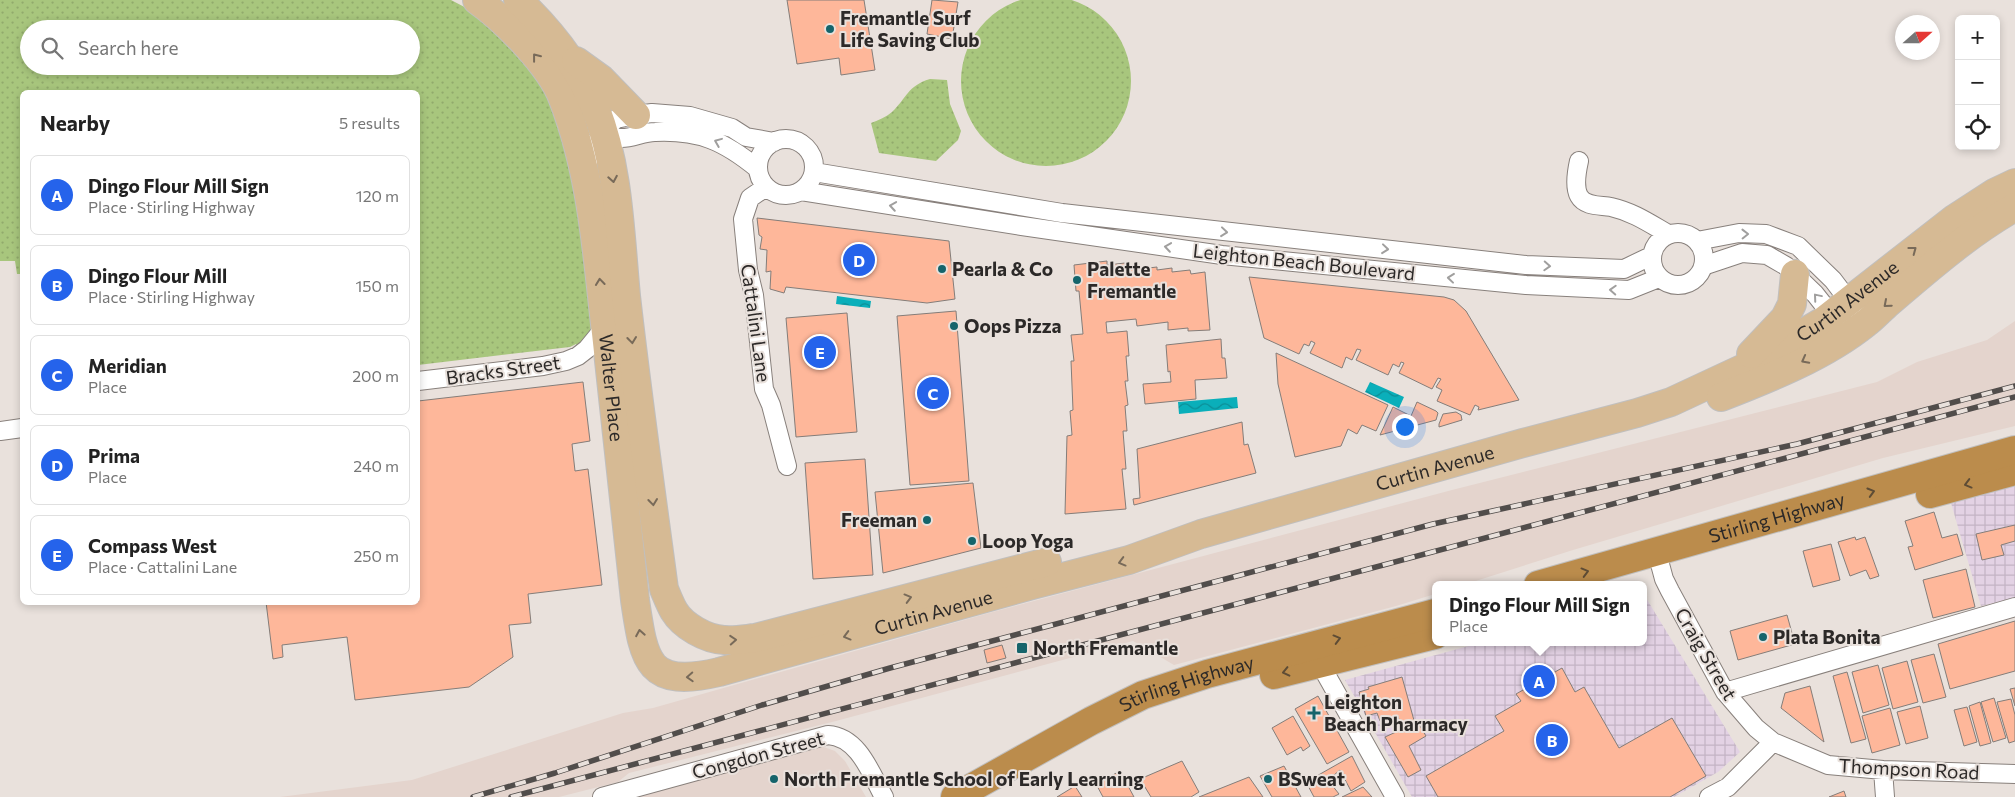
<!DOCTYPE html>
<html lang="en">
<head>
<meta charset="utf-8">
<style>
  body { margin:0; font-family:Commissioner,sans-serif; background:#f6f6f6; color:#222 }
  .controls { position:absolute; right:15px; top:15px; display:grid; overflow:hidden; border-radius:8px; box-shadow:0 2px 8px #0003 }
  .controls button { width:45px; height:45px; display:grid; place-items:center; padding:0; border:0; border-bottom:1px solid #e0e0e0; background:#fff; color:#222; font:25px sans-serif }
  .compass { position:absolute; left:1895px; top:15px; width:45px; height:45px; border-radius:50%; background:#fff; box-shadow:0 2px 8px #0003; rotate:69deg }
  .you { position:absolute; left:1404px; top:426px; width:18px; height:18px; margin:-12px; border:4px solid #fff; border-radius:50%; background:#1a73e8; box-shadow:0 0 0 8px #1a73e833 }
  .badge { display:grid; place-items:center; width:32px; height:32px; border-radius:50%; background:#2563eb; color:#fff; font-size:16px; font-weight:700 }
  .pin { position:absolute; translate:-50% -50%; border:2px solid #fff; box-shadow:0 1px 5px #0006 }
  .popup { position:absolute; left:1432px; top:581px; width:215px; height:65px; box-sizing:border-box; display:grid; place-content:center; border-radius:8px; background:#fff; filter:drop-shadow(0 1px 4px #0005); font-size:16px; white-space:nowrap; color:#767676 }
  .popup b { font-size:19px; color:#222 }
  .popup::after { content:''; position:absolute; left:50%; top:100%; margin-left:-10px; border:10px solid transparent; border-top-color:#fff }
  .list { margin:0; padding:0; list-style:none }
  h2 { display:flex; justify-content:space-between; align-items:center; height:65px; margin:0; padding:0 20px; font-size:21px }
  h2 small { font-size:16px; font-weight:400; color:#767676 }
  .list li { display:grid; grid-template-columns:32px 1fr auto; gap:15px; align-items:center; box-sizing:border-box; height:80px; margin:0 10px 10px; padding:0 10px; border:1px solid #e0e0e0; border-radius:8px }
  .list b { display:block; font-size:19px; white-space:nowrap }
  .list p { margin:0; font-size:16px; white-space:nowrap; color:#767676 }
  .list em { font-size:16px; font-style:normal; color:#767676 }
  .icon { flex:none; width:28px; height:28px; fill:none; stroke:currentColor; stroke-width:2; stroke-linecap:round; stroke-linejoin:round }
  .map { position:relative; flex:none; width:2015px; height:797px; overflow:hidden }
  .search { position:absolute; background:#fff; box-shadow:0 2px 8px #0003; left:20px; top:20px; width:400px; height:55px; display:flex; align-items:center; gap:12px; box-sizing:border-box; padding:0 18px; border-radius:28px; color:#767676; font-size:19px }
  .panel { position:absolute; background:#fff; box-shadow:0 2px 8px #0003; left:20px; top:90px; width:400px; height:515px; border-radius:8px }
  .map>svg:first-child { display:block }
  .built { fill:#e4d4cd }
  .industrial { fill:url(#industrial-grid) }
  .grass { fill:url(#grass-dots); fill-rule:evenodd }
  .water { fill:url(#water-waves) }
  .building { fill:#feb79a; stroke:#847d79 }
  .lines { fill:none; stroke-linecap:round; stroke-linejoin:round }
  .street-casing { stroke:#88807c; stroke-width:20 }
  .primary-casing { stroke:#c0bfbe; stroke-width:30 }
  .highway-casing { stroke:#c0bfbe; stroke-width:30 }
  .street { stroke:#fff; stroke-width:18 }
  .primary { stroke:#d6ba94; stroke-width:28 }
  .highway { stroke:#bb8c4c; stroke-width:28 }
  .rail-casing { stroke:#514d4b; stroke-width:5.5 }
  .rail { stroke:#e9e1dc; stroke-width:4; stroke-dasharray:11; stroke-linecap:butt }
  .oneway { stroke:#786a59 }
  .oneway2 { stroke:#a09f9e }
  .oneway3 { stroke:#5e4c35 }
  .poi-dot { fill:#15646b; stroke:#e9e1dc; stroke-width:2 }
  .labels { text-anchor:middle; stroke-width:4; stroke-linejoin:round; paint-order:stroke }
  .poi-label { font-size:19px; font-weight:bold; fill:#2c2928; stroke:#e9e1dc; text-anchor:start }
  .street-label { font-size:19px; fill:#2c2928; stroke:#e9e1dc }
</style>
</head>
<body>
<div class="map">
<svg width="2015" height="797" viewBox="0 0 2015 797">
  <defs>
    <pattern id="industrial-grid" width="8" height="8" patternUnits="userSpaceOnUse" patternTransform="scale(1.25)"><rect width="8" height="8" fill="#e3d2e4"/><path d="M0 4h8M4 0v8" fill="none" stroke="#c3b4c4"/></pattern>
    <pattern id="grass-dots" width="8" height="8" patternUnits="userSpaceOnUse" patternTransform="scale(1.25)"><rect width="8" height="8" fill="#a8c67d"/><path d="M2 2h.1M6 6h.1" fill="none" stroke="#91aa6c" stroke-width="1.8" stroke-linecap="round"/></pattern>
    <pattern id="water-waves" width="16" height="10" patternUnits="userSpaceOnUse" patternTransform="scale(1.25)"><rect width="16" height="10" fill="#0aafba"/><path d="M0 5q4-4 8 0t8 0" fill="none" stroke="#0b8e97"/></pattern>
  </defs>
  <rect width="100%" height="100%" fill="#e9e1dc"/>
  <path class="built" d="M2015,321V426L1883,458L1573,550L1463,585H1435V594L1396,606L1174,665L1133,641L836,721L629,773L618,782L559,797H280L412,780L623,713L653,708L989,613L1452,490L1877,382L1917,362L1987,340Z
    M821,746L835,751L845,761L866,797H624Z"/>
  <path class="industrial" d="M2015,485V598L1981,606L1951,503Z
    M1646,598L1740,752L1718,772L1674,797H1412L1345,680L1483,642H1643V599Z"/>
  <path class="grass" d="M961 81a85 85 0 1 1 170 0a85 85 0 1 1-170 0Z
    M0,0H451L476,13L521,56L551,100L572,154L594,319L590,333L578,348L576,344L570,347L418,365V92H22V274H17L15,261H0ZM29,29H411V66H29Z
    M930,79L947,80L950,104L961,131L958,140L936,161L879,153L871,123C879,120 886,117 892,112C907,98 907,86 930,79Z"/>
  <path class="water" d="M837,296L871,301L870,308L836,304Z
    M1370,382L1404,397L1399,408L1365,392Z
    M1237,397L1238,408L1179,414L1178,402Z"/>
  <path class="building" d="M787,0H864L875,70L841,75L839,58L797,64Z
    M932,0L958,2L952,39L927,34Z
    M757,218L949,241L955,299L927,303L786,287L784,293L770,289L771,271L766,272L767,250L760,249L762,237L759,235Z
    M1107,261V265L1125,263V266L1140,265V269L1157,267V270L1172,268V272L1190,270L1191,274L1205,272L1210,330L1188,331V328L1168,330V322L1137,326L1136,319L1106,322L1107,333L1127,331L1129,356H1126L1128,381H1125L1128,405L1125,406L1127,431H1123L1126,469H1122L1126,509L1065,514L1067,436L1072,435L1070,411L1073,410L1071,361H1074L1071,335L1083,334L1079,291H1076L1074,265Z
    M1249,277L1444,297L1454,300L1466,311L1519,400L1478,410L1479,407L1475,405L1470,415L1437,401L1442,390L1436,387L1441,379L1438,378L1432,389L1399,373L1404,363L1401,362L1399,367L1393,364L1388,375L1356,360L1361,350L1357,349L1352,360L1346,357L1342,368L1310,353L1315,343L1311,341L1309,346L1304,344L1299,354L1264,338Z
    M956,311L969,481L910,485L897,316Z
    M847,313L857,432L796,437L786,318Z
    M1221,339L1222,358H1225L1227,378L1195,380L1196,399L1145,404L1143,384L1171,382L1170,371L1168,372L1166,345Z
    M1276,353L1388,405L1376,431L1362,425L1357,434L1348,429L1341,446L1295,457L1278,384Z
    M583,382L590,441L572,444L575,471L588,469L602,585L528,594L531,623L509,625L513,657L469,687L355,700L347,637L282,645L283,657L273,659L266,602H418V401Z
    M1417,402L1436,411L1438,413L1436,420L1380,435L1393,407L1411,416Z
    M1456,412L1461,415L1462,420L1439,427V424L1443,414Z
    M1242,422L1244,445L1248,444L1256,473L1134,505L1133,499L1140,498L1137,449Z
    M865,459L873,575L813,579L805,463Z
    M973,483L981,548L883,573L875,492Z
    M1934,512L1942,538L1957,534L1963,555L1915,570L1908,547L1913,546L1905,521Z
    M2015,525V541L2001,545L2004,555L1982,560L1976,534Z
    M1855,537L1856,540L1865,537L1879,576L1870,579L1866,570L1850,576L1838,542Z
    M1831,544L1840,580L1813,587L1803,551Z
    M1966,569L1975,607L1933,618L1923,580Z
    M1787,615L1795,644L1738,660L1730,631Z
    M2015,621V671L1950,689L1938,644Z
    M1002,645L1006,658L987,663L984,650Z
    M1934,654L1946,697L1923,703L1911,660Z
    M1907,661L1918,702L1893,709L1882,668Z
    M1878,665L1889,705L1863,713L1852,672Z
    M1562,668L1575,692L1584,687L1619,748L1672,718L1706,776L1670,797H1438L1426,776L1504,731L1495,716L1521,701L1516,694Z
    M1847,672L1866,739L1851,743L1833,676Z
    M1402,677L1415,724L1401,728L1398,716L1380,721L1377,713L1366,716L1359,692L1369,689L1368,687Z
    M1810,686L1824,742L1781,708L1785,693Z
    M2015,688V706L2010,689Z
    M1318,696L1349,752L1327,764L1295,709Z
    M1994,698L2006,738L1993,742L1981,702Z
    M2011,699L2015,715V741L2009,743L1997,702Z
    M1980,702L1991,743L1980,746L1969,706Z
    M1920,706L1928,738L1906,744L1897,712Z
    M1967,707L1977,742L1964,746L1954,710Z
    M1890,708L1900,745L1872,753L1862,716Z
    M1293,716L1310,746L1303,751L1301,747L1287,755L1272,728Z
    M1418,723L1426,736L1409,746L1421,770L1408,777L1385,737L1396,732L1395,730Z
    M1352,756L1365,782L1351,791L1340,770L1328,780L1339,794L1333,797H1314L1306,782Z
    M1182,761L1199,792L1191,797H1151L1140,779Z
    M1284,766L1301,797H1272L1260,776Z
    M1120,771L1134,797H1103L1096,784Z
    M1249,777L1263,797H1199Z
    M1075,786L1082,797H1057Z
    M1363,787L1372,797H1342Z
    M1844,791L1846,797H1829Z"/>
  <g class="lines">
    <defs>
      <path id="street" d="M598,130C605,132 613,138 620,138C631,139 643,132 655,132C699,130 724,141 758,169
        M758 167a28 28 0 1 1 56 0a28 28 0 1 1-56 0Z
        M1579,161C1577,170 1574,187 1579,196C1585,207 1601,205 1611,207C1633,212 1649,223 1668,234
        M585,170L593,146L603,132L616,119L636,115L652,113L690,116L732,128L746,137L774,142
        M814,172L1062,213L1526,265L1624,269L1651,256
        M766,187L750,198L743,219L748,270L754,295L764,389L771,405L787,466
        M801,191L1022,226L1222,255L1526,285L1629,290L1659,278
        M1652 259a26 26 0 1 1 52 0a26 26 0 1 1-52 0Z
        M1697,241L1739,233L1766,234L1798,246L1833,280L1855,309
        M1703,266L1742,253L1767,255L1786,266L1815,294L1838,323
        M418,381L543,366L566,361L578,356L587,349L605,327
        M0,431L22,428
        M1657,553L1664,579L1670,591L1725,692L1756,728L1773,742L1828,765L1883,770L2015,774
        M1315,655L1395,797
        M1725,692L2015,607
        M1883,770L1885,797
        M602,797L828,735C859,737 871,774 884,797
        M1709,797L1728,787L1773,742"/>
      <g id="primary">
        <path id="s1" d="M477,0C505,20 551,66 563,99C592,174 597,253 606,333C615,422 625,511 635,600C644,661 647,689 719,672L1032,585L1129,560L1201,534L1523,443L1637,413L1671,402L1744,368L1822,322L1954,219L1994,193L2015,183"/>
        <path d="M518,0C551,31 578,65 595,107C619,167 620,233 626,296C637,394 651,492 664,589C667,596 670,604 674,611C683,626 706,639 724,640C734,641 745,639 755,638L1047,562"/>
        <path d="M576,61L601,79L636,115"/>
        <path d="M1751,354L1785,318L1792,304L1795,274"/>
        <path d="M1721,397C1770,378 1825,356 1866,323C1874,317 1881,309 1888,303C1929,268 1969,233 2015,207"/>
      </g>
      <g id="highway">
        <path d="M1930,494L2015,471"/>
        <path id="s2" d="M1538,585L2015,450"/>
        <path d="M1274,675L1435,635"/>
        <path id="s3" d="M955,797L1091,721L1143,695L1207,674L1435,613"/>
      </g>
    </defs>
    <use href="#street" class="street-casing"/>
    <use href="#primary" class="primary-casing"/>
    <use href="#highway" class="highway-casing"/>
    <use href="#street" class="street"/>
    <use href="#primary" class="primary"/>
    <use href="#highway" class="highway"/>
    <defs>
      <path id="rail" d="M473,797L555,773L762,705L890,668L1433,524L1797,444L2015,386
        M511,797L2015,397"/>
    </defs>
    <use href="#rail" class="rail-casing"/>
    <use href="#rail" class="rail"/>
  </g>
  <defs><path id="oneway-chevron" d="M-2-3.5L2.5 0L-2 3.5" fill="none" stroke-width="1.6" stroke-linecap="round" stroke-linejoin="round" transform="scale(1.25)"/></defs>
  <g class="oneway">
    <use href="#oneway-chevron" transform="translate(536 57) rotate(-128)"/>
    <use href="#oneway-chevron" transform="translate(613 179) rotate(80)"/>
    <use href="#oneway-chevron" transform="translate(1913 250) rotate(-37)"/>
    <use href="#oneway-chevron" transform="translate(600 282) rotate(-96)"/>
    <use href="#oneway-chevron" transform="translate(1887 304) rotate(139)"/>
    <use href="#oneway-chevron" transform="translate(632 340) rotate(83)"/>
    <use href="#oneway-chevron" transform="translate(1805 360) rotate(152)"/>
    <use href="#oneway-chevron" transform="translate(653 502) rotate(83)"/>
    <use href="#oneway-chevron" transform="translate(1122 562) rotate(165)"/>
    <use href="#oneway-chevron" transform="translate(908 598) rotate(-15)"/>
    <use href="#oneway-chevron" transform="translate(640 633) rotate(-100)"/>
    <use href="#oneway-chevron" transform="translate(847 636) rotate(165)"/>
    <use href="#oneway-chevron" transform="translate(733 640) rotate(-4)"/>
    <use href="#oneway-chevron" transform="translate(690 677) rotate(177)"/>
  </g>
  <g class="oneway2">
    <use href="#oneway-chevron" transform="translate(718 142) rotate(-158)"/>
    <use href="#oneway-chevron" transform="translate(893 206) rotate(-171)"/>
    <use href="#oneway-chevron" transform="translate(1224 232) rotate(6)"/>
    <use href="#oneway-chevron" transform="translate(1745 234) rotate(-1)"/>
    <use href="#oneway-chevron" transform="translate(1168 247) rotate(-172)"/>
    <use href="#oneway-chevron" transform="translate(1385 249) rotate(6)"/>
    <use href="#oneway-chevron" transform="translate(1547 266) rotate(3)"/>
    <use href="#oneway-chevron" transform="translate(1451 278) rotate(-174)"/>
    <use href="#oneway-chevron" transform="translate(1613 290) rotate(-177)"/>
    <use href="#oneway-chevron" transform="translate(1817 297) rotate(-130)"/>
  </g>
  <g class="oneway3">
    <use href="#oneway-chevron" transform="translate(1968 484) rotate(165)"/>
    <use href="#oneway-chevron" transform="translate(1871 492) rotate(-16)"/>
    <use href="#oneway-chevron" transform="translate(1585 572) rotate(-15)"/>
    <use href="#oneway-chevron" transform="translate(1337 639) rotate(-15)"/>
    <use href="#oneway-chevron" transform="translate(1286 672) rotate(167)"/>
  </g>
  <g class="poi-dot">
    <circle cx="830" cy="29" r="5"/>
    <circle cx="942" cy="269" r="5"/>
    <circle cx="1077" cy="280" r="5"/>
    <circle cx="954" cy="326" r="5"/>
    <circle cx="927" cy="520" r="5"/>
    <circle cx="972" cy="541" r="5"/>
    <circle cx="1763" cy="637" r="5"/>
    <rect x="1016" y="642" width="12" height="12" rx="2.5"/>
    <path d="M1311.5 705.5h5v5h5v5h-5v5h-5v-5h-5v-5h5z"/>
    <circle cx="774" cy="779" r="5"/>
    <circle cx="1268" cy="779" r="5"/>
  </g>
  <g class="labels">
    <g class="poi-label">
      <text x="840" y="25">Fremantle Surf<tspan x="840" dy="22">Life Saving Club</tspan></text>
      <text x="952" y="276">Pearla &amp; Co</text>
      <text x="1087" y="276">Palette<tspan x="1087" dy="22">Fremantle</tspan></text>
      <text x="964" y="333">Oops Pizza</text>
      <text x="917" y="527" text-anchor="end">Freeman</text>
      <text x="982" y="548">Loop Yoga</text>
      <text x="1773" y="644">Plata Bonita</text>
      <text x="1033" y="655">North Fremantle</text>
      <text x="1324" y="709">Leighton<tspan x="1324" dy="22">Beach Pharmacy</tspan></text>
      <text x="784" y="786">North Fremantle School of Early Learning</text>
      <text x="1278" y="786">BSweat</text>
    </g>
    <g class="street-label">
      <text transform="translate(1304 262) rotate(6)" y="7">Leighton Beach Boulevard</text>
      <text dy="7" stroke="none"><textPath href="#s1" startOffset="1971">Curtin Avenue</textPath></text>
      <text transform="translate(756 323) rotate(82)" y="7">Cattalini Lane</text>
      <text transform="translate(503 370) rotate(-8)" y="7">Bracks Street</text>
      <text dy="7" stroke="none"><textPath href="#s1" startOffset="426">Walter Place</textPath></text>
      <text dy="7" stroke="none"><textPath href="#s1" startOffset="1522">Curtin Avenue</textPath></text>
      <text dy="7" stroke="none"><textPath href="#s2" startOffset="248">Stirling Highway</textPath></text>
      <text dy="7" stroke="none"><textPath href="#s1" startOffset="1000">Curtin Avenue</textPath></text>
      <text transform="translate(1706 654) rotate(60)" y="7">Craig Street</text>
      <text dy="7" stroke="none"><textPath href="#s3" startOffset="259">Stirling Highway</textPath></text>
      <text transform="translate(758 755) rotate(-15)" y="7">Congdon Street</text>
      <text transform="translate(1909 769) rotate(3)" y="7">Thompson Road</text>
    </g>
  </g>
</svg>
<div class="controls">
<button>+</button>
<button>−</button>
<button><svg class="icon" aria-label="locate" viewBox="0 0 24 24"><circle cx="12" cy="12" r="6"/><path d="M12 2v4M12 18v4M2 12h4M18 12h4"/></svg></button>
</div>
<svg class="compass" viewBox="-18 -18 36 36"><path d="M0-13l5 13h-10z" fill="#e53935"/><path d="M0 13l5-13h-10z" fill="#767676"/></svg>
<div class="you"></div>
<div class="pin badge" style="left:1539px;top:681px">A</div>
<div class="popup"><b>Dingo Flour Mill Sign</b>Place</div>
<div class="pin badge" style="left:1552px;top:740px">B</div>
<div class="pin badge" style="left:933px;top:393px">C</div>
<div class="pin badge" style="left:859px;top:260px">D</div>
<div class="pin badge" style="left:820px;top:352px">E</div>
<div class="search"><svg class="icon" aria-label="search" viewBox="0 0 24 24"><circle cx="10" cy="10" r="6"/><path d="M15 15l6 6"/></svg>Search here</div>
<section class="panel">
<h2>Nearby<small>5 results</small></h2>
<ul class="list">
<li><span class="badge">A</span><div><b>Dingo Flour Mill Sign</b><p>Place · Stirling Highway</p></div><em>120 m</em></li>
<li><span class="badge">B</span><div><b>Dingo Flour Mill</b><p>Place · Stirling Highway</p></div><em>150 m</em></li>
<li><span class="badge">C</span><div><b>Meridian</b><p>Place</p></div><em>200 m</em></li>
<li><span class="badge">D</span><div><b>Prima</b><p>Place</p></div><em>240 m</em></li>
<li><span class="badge">E</span><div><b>Compass West</b><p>Place · Cattalini Lane</p></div><em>250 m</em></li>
</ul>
</section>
</div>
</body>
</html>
